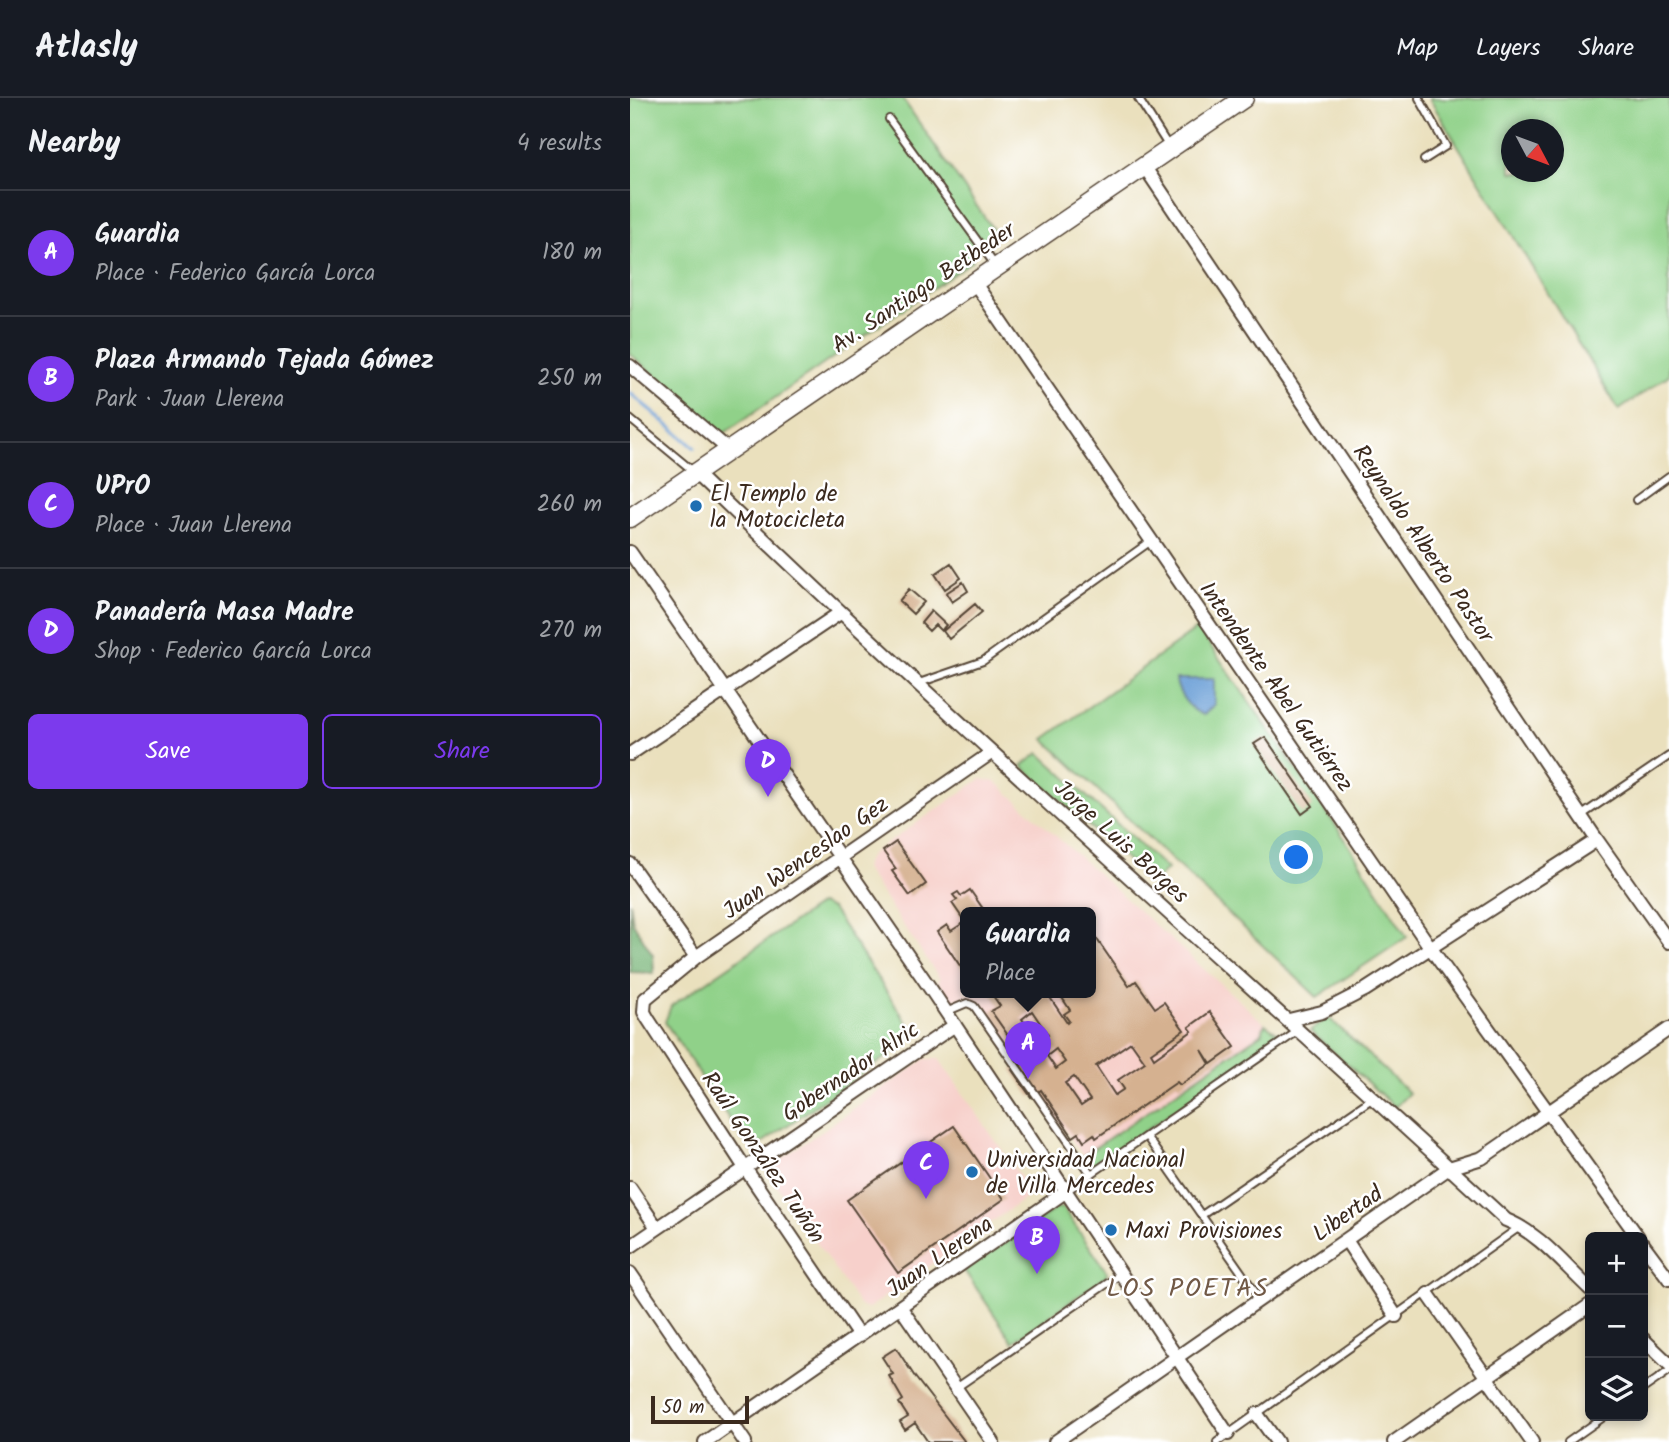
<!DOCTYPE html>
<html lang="en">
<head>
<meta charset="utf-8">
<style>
  body { margin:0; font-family:Kalam,sans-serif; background:#242831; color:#f1f3f6 }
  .controls { position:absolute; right:21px; bottom:21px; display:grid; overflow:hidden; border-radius:10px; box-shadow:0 4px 10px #0003 }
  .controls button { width:63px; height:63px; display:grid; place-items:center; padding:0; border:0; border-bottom:2px solid #363941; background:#171b24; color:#f1f3f6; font:35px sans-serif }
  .compass { position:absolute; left:871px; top:21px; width:63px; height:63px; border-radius:50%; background:#171b24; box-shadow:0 4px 10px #0003; rotate:131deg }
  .scale { position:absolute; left:21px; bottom:18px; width:98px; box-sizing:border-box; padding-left:7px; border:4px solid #3b2a1e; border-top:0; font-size:19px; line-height:24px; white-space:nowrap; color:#3b2a1e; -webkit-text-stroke:5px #fff; paint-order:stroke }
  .you { position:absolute; left:667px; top:760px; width:24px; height:24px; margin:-18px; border:5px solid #fff; border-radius:50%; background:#1a73e8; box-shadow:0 0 0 10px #1a73e833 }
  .badge { display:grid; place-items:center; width:46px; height:46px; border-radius:50%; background:#7c3aed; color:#fff; font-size:23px; font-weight:700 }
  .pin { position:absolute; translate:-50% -58px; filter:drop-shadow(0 2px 4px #0008) }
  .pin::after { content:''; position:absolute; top:37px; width:24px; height:21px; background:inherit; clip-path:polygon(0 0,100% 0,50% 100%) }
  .popup { position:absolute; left:330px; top:809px; width:136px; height:91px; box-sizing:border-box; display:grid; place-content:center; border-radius:10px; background:#171b24; filter:drop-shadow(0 2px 5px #0005); font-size:23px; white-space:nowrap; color:#9ea1a6 }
  .popup b { font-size:26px; color:#f1f3f6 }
  .popup::after { content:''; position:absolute; left:50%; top:100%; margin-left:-14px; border:14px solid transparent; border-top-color:#171b24 }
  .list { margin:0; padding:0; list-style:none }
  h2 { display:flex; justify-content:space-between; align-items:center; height:91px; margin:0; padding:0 28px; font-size:30px }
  h2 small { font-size:23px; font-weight:400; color:#9ea1a6 }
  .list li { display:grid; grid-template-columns:46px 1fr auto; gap:21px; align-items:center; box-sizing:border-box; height:126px; padding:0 28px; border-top:2px solid #363941 }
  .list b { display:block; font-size:26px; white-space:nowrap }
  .list p { margin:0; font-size:23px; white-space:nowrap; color:#9ea1a6 }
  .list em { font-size:23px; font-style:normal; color:#9ea1a6 }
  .actions { display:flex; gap:14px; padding:21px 28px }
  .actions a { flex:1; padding:16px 0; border:2px solid #7c3aed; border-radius:10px; text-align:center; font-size:24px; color:#7c3aed }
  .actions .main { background:#7c3aed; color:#fff }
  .icon { flex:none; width:38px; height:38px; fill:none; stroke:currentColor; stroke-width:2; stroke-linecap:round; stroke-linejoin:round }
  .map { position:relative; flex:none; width:1039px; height:1344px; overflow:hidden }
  header { display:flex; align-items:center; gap:42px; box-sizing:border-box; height:98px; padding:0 35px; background:#171b24; border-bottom:2px solid #363941 }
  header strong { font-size:33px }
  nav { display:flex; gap:38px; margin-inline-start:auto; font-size:24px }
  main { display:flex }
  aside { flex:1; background:#171b24 }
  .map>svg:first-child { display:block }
  .built { fill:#f7d0cb; fill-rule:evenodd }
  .green { fill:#90d189; stroke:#667e54; stroke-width:2; fill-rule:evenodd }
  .forest { fill:#74b375; stroke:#586e4a; stroke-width:2 }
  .water { fill:#699ed6; stroke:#52647a; stroke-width:2 }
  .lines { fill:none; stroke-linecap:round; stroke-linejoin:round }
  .stream { stroke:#699ed6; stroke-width:3.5 }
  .building { fill:#d5b190; fill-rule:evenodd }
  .lane-casing { stroke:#554536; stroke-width:10 }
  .street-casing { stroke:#554536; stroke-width:16 }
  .secondary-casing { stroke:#554536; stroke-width:21 }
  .lane { stroke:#fff; stroke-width:6 }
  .street { stroke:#fff; stroke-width:12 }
  .secondary { stroke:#fff; stroke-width:18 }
  .poi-dot { fill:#1f6fb2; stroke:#fff; stroke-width:2.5 }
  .labels { text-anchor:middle; stroke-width:5; stroke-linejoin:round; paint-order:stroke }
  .street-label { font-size:23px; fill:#3b2a1e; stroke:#fff }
  .poi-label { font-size:23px; fill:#3b2a1e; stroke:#fff; text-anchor:start }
  .quarter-label { font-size:26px; letter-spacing:2px; fill:#715946; stroke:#fff }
</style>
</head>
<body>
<header>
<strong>Atlasly</strong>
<nav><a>Map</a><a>Layers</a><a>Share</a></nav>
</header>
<main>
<aside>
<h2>Nearby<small>4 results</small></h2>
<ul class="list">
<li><span class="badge">A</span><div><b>Guardia</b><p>Place · Federico García Lorca</p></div><em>180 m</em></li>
<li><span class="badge">B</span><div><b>Plaza Armando Tejada Gómez</b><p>Park · Juan Llerena</p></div><em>250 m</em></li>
<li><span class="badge">C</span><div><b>UPrO</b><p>Place · Juan Llerena</p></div><em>260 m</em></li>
<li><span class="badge">D</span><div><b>Panadería Masa Madre</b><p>Shop · Federico García Lorca</p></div><em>270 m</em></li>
</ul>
<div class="actions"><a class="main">Save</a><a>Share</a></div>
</aside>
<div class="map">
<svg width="1039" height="1344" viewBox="0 0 1039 1344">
  <rect width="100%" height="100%" fill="#fff"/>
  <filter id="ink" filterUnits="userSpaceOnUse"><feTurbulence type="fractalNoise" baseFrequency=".0143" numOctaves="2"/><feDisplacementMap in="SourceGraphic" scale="14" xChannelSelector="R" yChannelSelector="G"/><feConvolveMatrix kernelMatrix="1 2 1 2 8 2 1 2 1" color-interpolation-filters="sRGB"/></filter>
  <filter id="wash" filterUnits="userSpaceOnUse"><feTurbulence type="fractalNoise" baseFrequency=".00686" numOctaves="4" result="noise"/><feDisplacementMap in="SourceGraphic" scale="28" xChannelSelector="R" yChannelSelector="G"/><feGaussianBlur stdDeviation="1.57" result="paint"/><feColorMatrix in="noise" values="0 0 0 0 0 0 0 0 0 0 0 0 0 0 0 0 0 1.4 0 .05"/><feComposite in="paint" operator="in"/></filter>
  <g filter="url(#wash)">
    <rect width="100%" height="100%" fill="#eae0bd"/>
    <path class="built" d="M351,681L366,684L635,926L632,935L453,1058L346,902L337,899L321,902L308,884L310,881L234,770L240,757ZM335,815H461V895H335Z
      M295,961H309L397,1088L396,1100L237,1211L230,1208L142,1080L147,1064Z"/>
    <path class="green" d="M0,0H272L366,136L341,150L342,163L93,336L0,256Z
      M799,0H1039V277L989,312ZM881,32H923V74H881Z
      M568,530L715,741L777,839L687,899L414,641Z
      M409,655L537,771L523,785L392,668Z
      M190,806L202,811L281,931L278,944L129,1047L113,1042L35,924L41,908Z
      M698,919L779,995L765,1009L680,933Z
      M635,926L648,935L646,941L458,1073L450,1060L632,935Z
      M427,1110H433L477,1174L476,1178L383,1244L334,1172Z"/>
    <path class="forest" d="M0,804L3,825L23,857L24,875L0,874Z"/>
    <path class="water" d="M546,581H584V607L574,617C560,613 547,595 546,581Z"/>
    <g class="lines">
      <path class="stream" d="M0,295L64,349"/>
    </g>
    <g id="blocks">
      <path class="building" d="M321,465L331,480L315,491L305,476Z
        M333,484L338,493L322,504L316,495Z
        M279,491L294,504L283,516L269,503Z
        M345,506L352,514L319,541L313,533Z
        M301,513L316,527L311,533L305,527L299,533L291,525Z
        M635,639L683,708L672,716L624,646Z
        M266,744L296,786L280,798L262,773L266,771L253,753Z
        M340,792L356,815H335V875L307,834L317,827L321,833L335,824L322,805L327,802L323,797L328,794L331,798Z
        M466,840L499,888L506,883L525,910L534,904L554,932L521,955L524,960L562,933L559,929L580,914L605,949L581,966L572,952L580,966L550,987L547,984L466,1040L464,1036L454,1043L449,1035L443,1039L411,992L401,999L382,972L396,963L361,913L370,908L361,895H402L404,899L417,895L437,925L439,923L434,916L440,912L429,895H461V843ZM402,913L418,937L408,944L392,921ZM501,944L515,964L488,982L494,991L485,997L466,968ZM426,951L435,964L426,971L417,958ZM444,979L460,1002L451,1008L435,985Z
        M324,1028L374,1101L268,1175L217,1102Z
        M266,1250L285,1279L335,1344H298L285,1325L275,1332L270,1324L278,1319L269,1305L273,1302L259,1278L263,1276L252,1259Z"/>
    </g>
  </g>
  <g filter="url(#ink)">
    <use href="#blocks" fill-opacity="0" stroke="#554536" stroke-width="2"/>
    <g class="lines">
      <defs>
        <path id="lane" d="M508,0L539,49
          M789,0L816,48L794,62
          M259,21L365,167
          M0,321L63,373
          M1006,402L1039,378
          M289,585L353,563L521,443
          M952,717L1039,658
          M316,914L337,905L344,908L461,1076
          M516,1038L630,1201
          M435,1094L668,933
          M572,1117L743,1000
          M326,1290L491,1176
          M1013,1291L1039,1273
          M587,1344L891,1128
          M938,1344L975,1318"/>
        <path id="street" d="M514,68L967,742L1039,844
          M344,184L809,862L1008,1139
          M0,268L99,352
          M65,375C329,631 606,873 876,1122C909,1135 934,1167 960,1191
          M0,454L302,893L598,1336
          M0,656L210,515
          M0,766L66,859
          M659,922L692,914L735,892L967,742
          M0,1090L27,1130
          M716,1142L766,1218
          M1013,1146L1039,1181
          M0,1149L325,927
          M0,1175L115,1344
          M798,1196L902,1344
          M271,1210L363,1344
          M229,1238L115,1070L18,921L14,914L15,901L66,859L361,655
          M1013,1241L1039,1266
          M627,1316L647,1344
          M75,1344L435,1094
          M425,1344L819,1070L852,1060L1039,931
          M764,1344L960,1207"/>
        <path id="secondary" d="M0,420L614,0"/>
      </defs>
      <use href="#lane" class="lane-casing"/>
      <use href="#street" class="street-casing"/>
      <use href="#secondary" class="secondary-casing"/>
      <use href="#lane" class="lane"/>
      <use href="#street" class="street"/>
      <use href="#secondary" class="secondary"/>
    </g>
  </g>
  <g class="poi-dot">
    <circle cx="66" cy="408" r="7"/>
    <circle cx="342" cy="1074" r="7"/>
    <circle cx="481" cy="1132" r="7"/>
  </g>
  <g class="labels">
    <g class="street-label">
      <text transform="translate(293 189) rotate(-34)" y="8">Av. Santiago Betbeder</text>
      <text transform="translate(794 445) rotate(56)" y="8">Reynaldo Alberto Pastor</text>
      <text transform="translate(647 588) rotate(55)" y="8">Intendente Abel Gutiérrez</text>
      <text transform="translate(492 743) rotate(42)" y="8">Jorge Luis Borges</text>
      <text transform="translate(175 759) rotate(-35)" y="8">Juan Wenceslao Gez</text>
      <text transform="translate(220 973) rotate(-34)" y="8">Gobernador Alric</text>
      <text transform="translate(134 1059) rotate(56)" y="8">Raúl González Tuñón</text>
      <text transform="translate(717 1115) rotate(-35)" y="8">Libertad</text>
      <text transform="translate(309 1158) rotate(-35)" y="8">Juan Llerena</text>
    </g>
    <g class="poi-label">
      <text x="80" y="403">El Templo de<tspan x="80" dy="26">la Motocicleta</tspan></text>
      <text x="356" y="1069">Universidad Nacional<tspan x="356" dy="26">de Villa Mercedes</tspan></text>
      <text x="495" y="1140">Maxi Provisiones</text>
    </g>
    <g class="quarter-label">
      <text x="558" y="1198">LOS POETAS</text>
    </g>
  </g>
</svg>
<div class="controls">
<button>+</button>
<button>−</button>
<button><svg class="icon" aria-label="layers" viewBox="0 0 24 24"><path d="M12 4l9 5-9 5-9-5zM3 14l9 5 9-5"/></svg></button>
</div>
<svg class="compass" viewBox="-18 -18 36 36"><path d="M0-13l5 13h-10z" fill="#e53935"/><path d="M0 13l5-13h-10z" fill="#9ea1a6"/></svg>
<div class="scale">50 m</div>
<div class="you"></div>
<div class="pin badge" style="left:398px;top:981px">A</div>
<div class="popup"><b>Guardia</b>Place</div>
<div class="pin badge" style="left:407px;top:1176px">B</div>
<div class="pin badge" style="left:296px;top:1101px">C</div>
<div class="pin badge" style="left:138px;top:699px">D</div>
</div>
</main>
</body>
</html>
